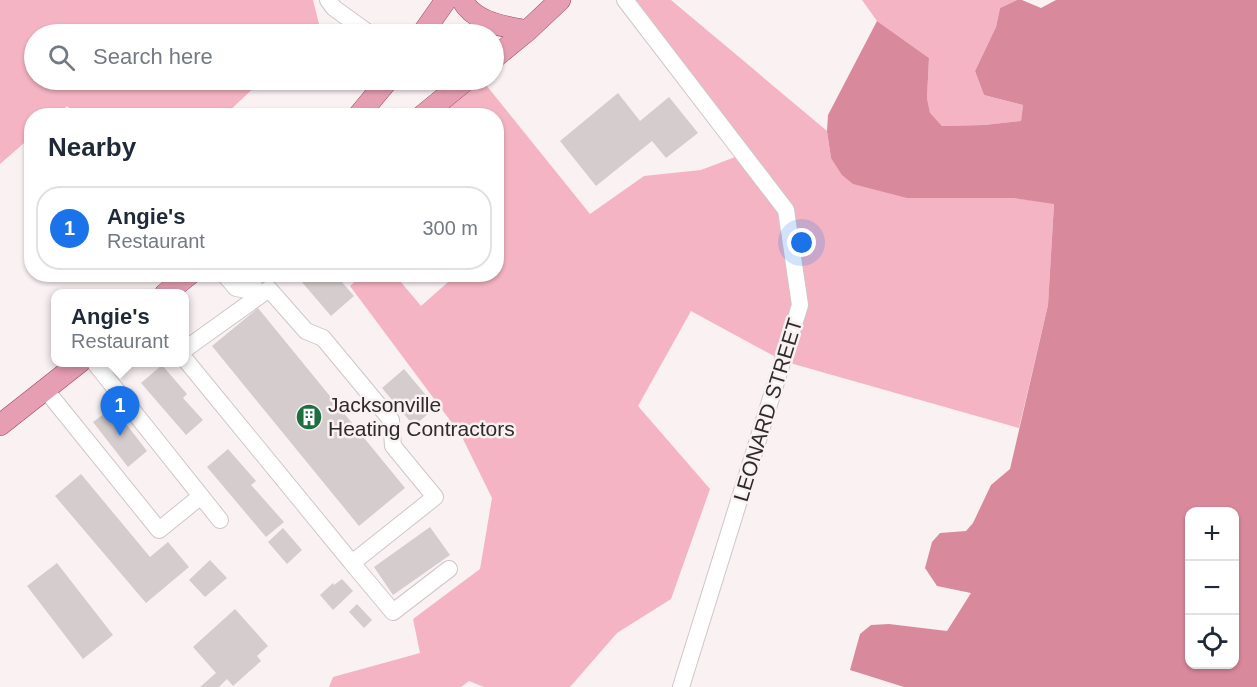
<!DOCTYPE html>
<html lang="en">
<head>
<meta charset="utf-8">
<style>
  body { margin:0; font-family:Arial,sans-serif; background:#f6f6f7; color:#1f2937 }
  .controls { position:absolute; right:18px; bottom:18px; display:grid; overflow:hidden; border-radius:12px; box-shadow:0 2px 4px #0004 }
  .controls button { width:54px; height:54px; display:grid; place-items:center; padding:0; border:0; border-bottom:2px solid #e0e1e3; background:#fff; color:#1f2937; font:30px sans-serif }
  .you { position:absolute; left:802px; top:243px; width:21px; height:21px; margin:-15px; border:4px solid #fff; border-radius:50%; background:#1a73e8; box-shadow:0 0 0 9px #1a73e833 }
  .badge { display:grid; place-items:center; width:39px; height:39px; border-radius:50%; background:#1a73e8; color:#fff; font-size:20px; font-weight:700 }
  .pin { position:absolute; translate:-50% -50px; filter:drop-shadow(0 2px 3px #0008) }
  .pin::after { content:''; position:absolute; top:32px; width:21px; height:18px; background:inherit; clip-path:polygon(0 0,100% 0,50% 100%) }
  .popup { position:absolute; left:51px; top:289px; width:138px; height:78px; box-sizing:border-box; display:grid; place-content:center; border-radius:12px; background:#fff; filter:drop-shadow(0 2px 4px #0005); font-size:20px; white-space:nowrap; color:#747a83 }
  .popup b { font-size:22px; color:#1f2937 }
  .popup::after { content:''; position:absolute; left:50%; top:100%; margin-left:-12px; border:12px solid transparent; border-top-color:#fff }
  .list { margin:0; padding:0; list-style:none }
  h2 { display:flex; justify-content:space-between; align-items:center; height:78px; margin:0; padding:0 24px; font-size:26px }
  h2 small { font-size:20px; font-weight:400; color:#747a83 }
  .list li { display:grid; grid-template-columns:39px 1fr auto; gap:18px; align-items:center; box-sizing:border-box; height:84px; margin:0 12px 12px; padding:0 12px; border:2px solid #e0e1e3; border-radius:24px }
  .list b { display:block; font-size:22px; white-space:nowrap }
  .list p { margin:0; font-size:20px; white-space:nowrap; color:#747a83 }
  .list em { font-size:20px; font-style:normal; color:#747a83 }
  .icon { flex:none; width:33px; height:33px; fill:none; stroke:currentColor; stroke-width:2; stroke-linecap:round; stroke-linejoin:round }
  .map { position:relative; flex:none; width:1257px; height:687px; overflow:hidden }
  .search { position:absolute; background:#fff; box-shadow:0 2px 4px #0004; left:24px; top:24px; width:480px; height:66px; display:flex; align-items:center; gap:15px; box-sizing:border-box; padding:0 21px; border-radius:33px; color:#747a83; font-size:22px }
  .panel { position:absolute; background:#fff; box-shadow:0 2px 4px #0004; left:24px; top:108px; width:480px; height:174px; border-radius:24px }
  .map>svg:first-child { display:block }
  .green { fill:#f4b4c3 }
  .water { fill:#d9899c; fill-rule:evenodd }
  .building { fill:#d5cccd }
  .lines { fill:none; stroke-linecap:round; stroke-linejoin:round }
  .minor-casing { stroke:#cfc6c8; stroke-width:18 }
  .major-casing { stroke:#9c4c63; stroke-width:22 }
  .minor { stroke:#fff; stroke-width:16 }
  .major { stroke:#e69eb3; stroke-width:21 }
  .labels { text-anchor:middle; stroke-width:5; stroke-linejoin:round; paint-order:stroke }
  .poi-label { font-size:21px; fill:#2f2b2c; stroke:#faf1f3; text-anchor:start }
  .street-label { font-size:21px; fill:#2f2b2c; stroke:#faf1f3 }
</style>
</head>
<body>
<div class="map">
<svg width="1257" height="687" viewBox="0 0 1257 687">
  <rect width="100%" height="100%" fill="#faf1f3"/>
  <path class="green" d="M0,0H313L319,24L308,34H34V80H262L225,115H78L67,106L57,115L32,116L31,137L0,164Z
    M625,0H671L827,131L831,158L1012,198L1054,203L1048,305L1019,428L783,361L691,311L638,406L710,489L671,599L617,633L570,687H484L469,681L461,687H329L333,677L420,653L413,619L480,569L492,498L461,435L350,286L362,275H395L421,306L456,275L496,274V116L422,115L466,80H482L590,214L644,176L701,170L743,154Z
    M862,0H1017L1000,8L996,27L975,71L984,95L1023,105L1021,121L984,125L942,126L930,114L927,98L929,58L877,21Z"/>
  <path class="water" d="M1017,0H1022L1041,8L1056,0H1257V687H904L850,670L860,634L871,625L889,624L947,631L971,593L937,586L925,568L932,542L940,533L966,531L973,523L991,485L1010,469L1048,305L1054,204L1012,198H907L853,184L842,175L831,158L827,131L828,115L877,21L929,58L927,98L930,113L942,126L984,125L1021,121L1023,105L984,95L975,71L996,27L1000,8ZM1190,512H1234V664H1190Z"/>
  <path class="building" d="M618,93L640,121L669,97L698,133L666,158L652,141L596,186L560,141Z
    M295,274H335L354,296L331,316Z
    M258,308L405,488L359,526L212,346Z
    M162,365L187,394L183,398L203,420L186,435L141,383Z
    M404,369L436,407L414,426L382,388Z
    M113,407L147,451L128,467L93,422Z
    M228,449L256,481L251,485L284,522L266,537L207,467Z
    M81,474L150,557L168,542L189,567L146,603L55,496Z
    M430,527L450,555L393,595L374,567Z
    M283,528L302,550L287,564L268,542Z
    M210,560L227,578L205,597L189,580Z
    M57,563L113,635L83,659L27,586Z
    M342,579L353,591L333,610L320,595L333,583L334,585Z
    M357,604L372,620L364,628L349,612Z
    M235,609L268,646L257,656L261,661L233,686L227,679L219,687H200L216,673L193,647Z"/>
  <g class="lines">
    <defs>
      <path id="minor" d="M328,0L334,8L370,34
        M625,0L786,210L800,305L681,687
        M224,274L236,288L253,291L258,297
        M253,291L254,274
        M184,350L269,289L306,331L323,338L391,420L393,446L435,497L352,563L184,358
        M94,362L220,520
        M45,389L159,530L201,496
        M352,563L393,612L449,569"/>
      <path id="major" d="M462,0C475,23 503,26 527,31
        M422,34L446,0
        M494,58L527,31L560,0
        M358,116L388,80
        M422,116L466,80
        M165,294L190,274
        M0,425L80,362"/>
    </defs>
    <use href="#minor" class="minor-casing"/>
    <use href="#major" class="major-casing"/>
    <use href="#minor" class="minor"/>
    <use href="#major" class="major"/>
  </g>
  <defs>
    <symbol id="building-disc" viewBox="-11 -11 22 22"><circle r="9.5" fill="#1c6f41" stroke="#faf1f3"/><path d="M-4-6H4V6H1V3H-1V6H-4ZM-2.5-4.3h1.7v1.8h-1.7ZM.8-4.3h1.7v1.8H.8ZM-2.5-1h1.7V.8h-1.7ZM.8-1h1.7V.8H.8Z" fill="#fff"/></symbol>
  </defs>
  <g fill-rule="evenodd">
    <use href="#building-disc" x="294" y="402" width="30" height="30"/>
  </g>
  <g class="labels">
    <g class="poi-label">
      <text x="328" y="412">Jacksonville<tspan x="328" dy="24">Heating Contractors</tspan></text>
    </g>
    <g class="street-label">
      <text transform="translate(768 410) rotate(-73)" y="7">LEONARD STREET</text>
    </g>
  </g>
</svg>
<div class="controls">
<button>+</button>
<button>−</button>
<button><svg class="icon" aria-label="locate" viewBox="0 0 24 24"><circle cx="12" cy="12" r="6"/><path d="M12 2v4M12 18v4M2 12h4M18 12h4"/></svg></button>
</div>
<div class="you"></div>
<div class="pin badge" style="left:120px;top:436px">1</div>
<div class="popup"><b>Angie's</b>Restaurant</div>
<div class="search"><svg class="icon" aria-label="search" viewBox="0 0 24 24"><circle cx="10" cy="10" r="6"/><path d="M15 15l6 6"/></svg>Search here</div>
<section class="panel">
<h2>Nearby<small></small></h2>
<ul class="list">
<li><span class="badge">1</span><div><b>Angie's</b><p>Restaurant</p></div><em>300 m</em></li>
</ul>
</section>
</div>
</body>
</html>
